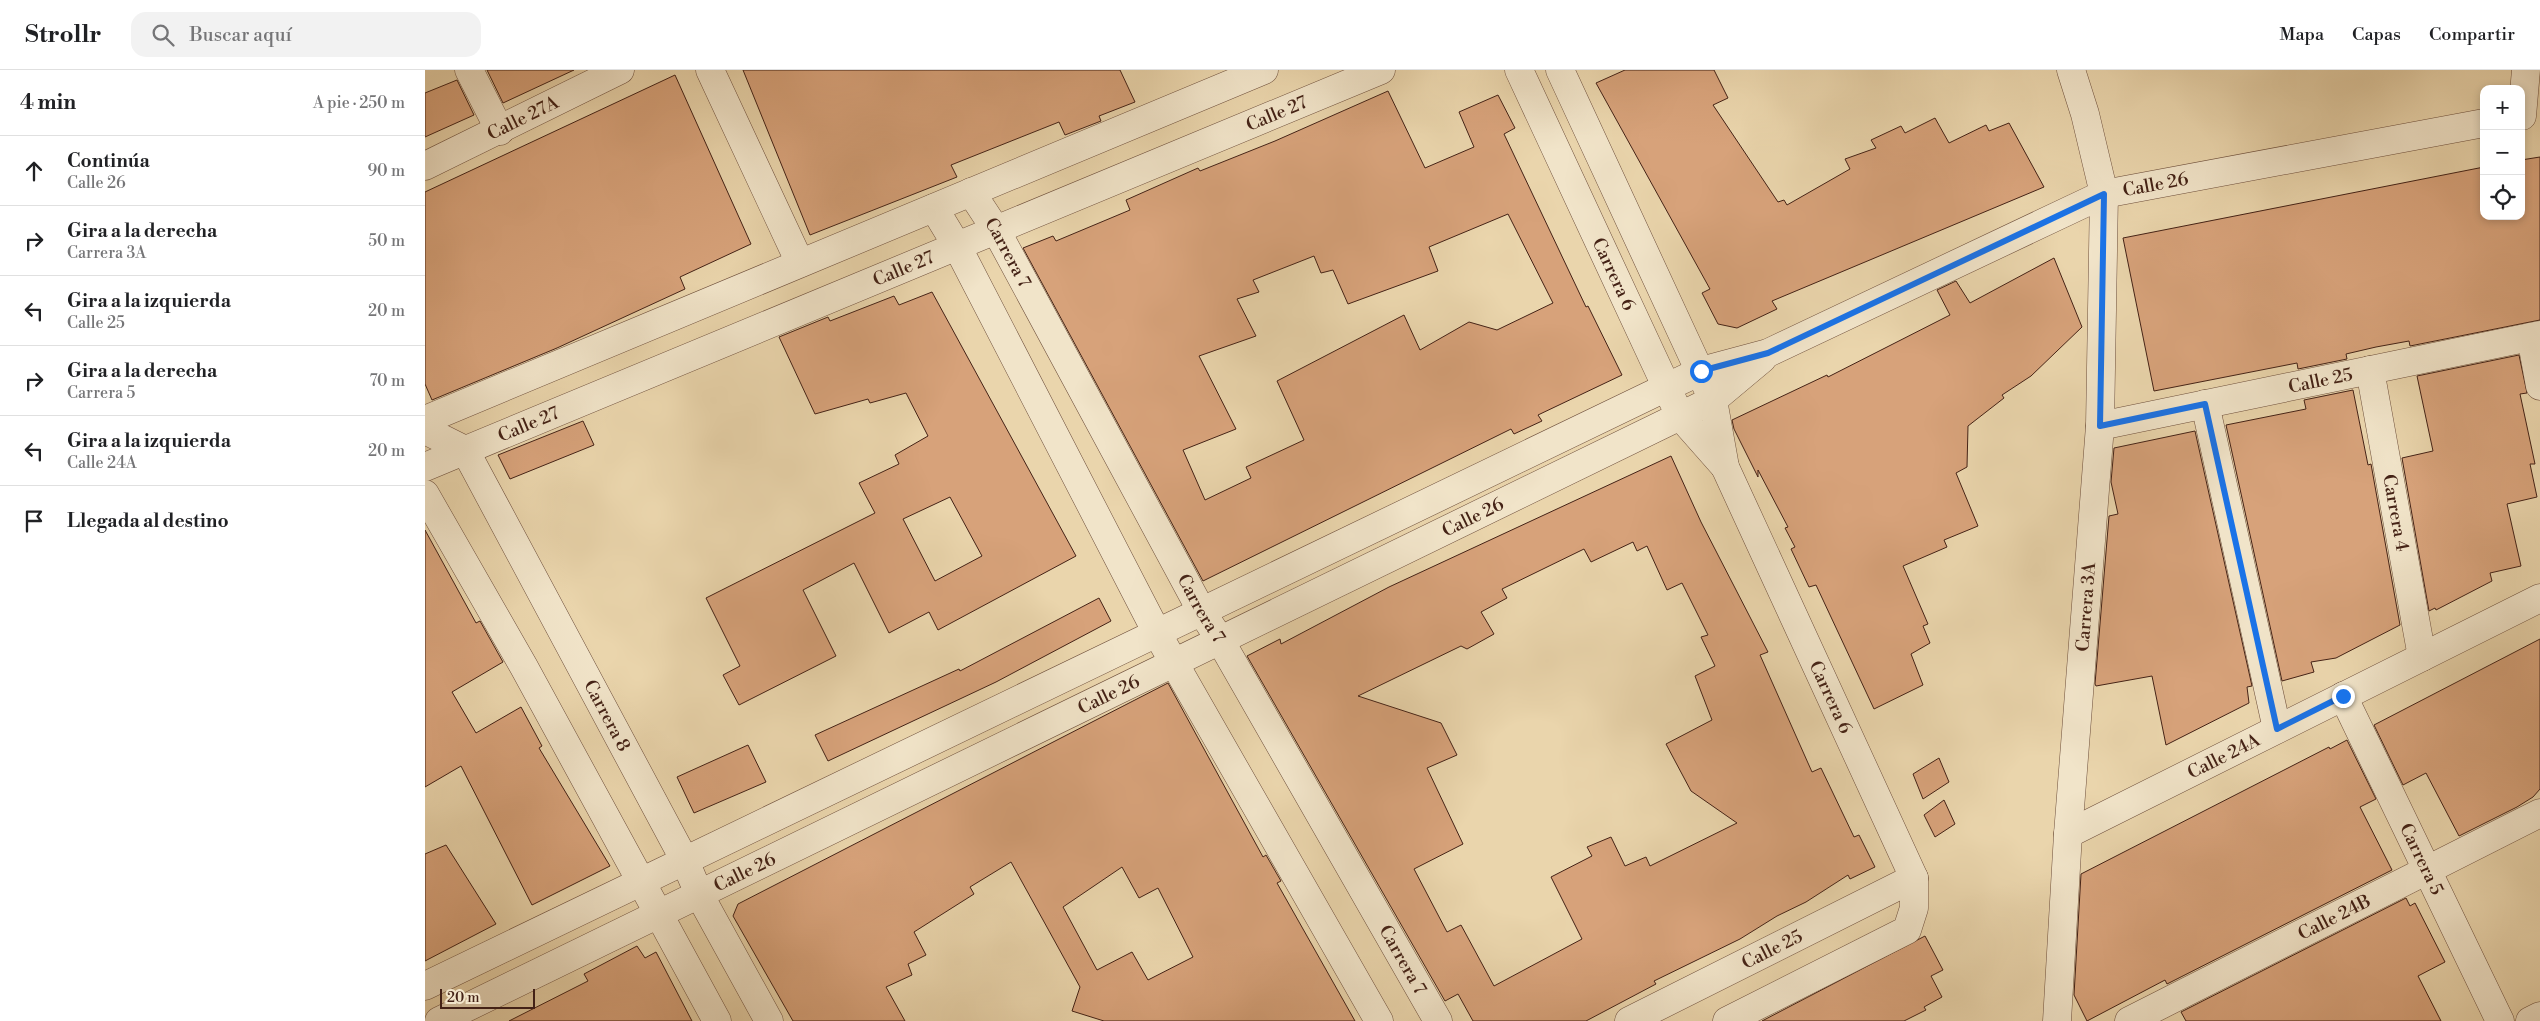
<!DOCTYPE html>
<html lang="es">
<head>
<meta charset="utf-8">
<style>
  body { margin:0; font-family:"Libre Bodoni",serif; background:#f2f2f2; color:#202124 }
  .controls { position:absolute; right:15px; top:15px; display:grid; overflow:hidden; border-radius:10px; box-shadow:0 2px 8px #0003 }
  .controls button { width:45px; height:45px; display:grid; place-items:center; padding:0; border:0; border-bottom:1px solid #e0e0e0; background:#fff; color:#202124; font:25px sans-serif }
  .scale { position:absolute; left:15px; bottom:12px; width:95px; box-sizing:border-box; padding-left:5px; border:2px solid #442216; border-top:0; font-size:14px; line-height:18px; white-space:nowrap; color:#442216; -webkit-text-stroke:4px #f1e4c9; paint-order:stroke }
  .stop { position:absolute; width:15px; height:15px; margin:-11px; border:4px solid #1a73e8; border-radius:50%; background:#fff }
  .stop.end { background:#1a73e8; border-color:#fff; box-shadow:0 1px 5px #0008 }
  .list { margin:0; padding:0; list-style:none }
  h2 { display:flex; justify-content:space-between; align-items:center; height:65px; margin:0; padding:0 20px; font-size:21px }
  h2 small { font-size:16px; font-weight:400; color:#757577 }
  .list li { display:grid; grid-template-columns:32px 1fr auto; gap:15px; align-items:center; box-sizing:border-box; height:70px; padding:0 20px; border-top:1px solid #e0e0e0 }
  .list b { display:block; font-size:19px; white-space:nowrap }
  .list p { margin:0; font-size:16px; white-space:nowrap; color:#757577 }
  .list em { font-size:16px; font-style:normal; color:#757577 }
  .icon { flex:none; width:28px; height:28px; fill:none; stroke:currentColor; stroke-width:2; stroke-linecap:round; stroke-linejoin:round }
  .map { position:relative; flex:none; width:2115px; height:951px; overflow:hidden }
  header { display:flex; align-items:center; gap:30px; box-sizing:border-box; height:70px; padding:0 25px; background:#fff; border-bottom:1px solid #e0e0e0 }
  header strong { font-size:24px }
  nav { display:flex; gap:28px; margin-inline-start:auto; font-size:18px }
  .search { width:350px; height:45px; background:#f2f2f2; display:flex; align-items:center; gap:12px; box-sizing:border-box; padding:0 18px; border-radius:15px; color:#757577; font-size:19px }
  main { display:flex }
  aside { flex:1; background:#fff }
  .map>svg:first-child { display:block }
  .building { fill:#d7a27a; stroke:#442216; fill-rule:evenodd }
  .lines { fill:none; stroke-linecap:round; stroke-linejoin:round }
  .minor-casing { stroke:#6e4f3c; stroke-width:29 }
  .minor { stroke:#f1e4c9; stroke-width:28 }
  .route { stroke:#1a73e8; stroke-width:6 }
  .labels { text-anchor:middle; stroke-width:4; stroke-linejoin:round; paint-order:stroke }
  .street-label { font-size:18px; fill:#442216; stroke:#f1e4c9 }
</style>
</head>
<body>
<header>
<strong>Strollr</strong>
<div class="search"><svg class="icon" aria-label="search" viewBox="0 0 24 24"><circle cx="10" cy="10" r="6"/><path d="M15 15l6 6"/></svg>Buscar aquí</div>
<nav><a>Mapa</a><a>Capas</a><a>Compartir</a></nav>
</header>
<main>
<aside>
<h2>4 min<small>A pie · 250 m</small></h2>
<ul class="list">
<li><svg class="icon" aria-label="ahead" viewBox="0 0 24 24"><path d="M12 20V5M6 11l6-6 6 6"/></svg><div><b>Continúa</b><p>Calle 26</p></div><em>90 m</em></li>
<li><svg class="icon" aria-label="right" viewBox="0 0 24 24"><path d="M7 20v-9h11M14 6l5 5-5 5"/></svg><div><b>Gira a la derecha</b><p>Carrera 3A</p></div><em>50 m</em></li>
<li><svg class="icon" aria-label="left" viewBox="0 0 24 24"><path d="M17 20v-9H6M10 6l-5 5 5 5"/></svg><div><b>Gira a la izquierda</b><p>Calle 25</p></div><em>20 m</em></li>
<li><svg class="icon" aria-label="right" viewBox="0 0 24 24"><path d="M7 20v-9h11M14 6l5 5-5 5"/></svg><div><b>Gira a la derecha</b><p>Carrera 5</p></div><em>70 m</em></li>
<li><svg class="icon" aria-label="left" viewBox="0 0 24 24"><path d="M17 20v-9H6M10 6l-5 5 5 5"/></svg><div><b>Gira a la izquierda</b><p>Calle 24A</p></div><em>20 m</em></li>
<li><svg class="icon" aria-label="arrive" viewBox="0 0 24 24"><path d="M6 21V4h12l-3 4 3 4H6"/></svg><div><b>Llegada al destino</b></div></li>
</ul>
</aside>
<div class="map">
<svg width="2115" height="951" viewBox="0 0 2115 951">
  <rect width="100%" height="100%" fill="#ead5ac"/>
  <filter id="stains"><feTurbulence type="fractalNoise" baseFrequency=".004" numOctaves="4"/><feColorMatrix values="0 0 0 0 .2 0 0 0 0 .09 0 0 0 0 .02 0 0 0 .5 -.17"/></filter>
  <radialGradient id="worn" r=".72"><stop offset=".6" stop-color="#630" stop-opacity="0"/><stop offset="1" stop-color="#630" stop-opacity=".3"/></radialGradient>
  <path class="building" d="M62,0H149L78,33Z
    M318,0H695L710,32L674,46L676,51L640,65L634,52L526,95L532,107L385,165Z
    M1200,0H1289L1303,28L1288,35L1353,132L1359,130L1362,135L1425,99L1420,89L1451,78L1446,70L1476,56L1480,63L1510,48L1524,73L1561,55L1564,61L1584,53L1619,117L1347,231L1352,239L1312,258L1293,254L1277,223L1285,219L1171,13Z
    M250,5L326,174L255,207L260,219L132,278L7,330L0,314V122Z
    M32,10L49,45L0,67V23Z
    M963,21L1000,98L1049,77L1034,42L1073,25L1090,58L1079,64L1161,237L1163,236L1197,305L1113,345L1117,351L1089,364L1086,359L778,511L598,178L628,166L631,171L705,140L701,130L773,98L775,101L850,71ZM1083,144L1128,233L1072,260L1044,252L995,280L979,245L852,311L879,370L821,397L826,408L780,430L758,380L811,359L774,286L831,266L812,229L834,222L828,210L889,186L896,203L908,200L923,234L1013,201L1004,177Z
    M2115,87V250L1985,276L1984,271L1951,277L1921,284L1922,289L1873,299L1872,293L1729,321L1698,168L2059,97V146H2096V90Z
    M1629,188L1657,257L1606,306L1577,325L1579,328L1543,356L1542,397L1531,403L1553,456L1519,470L1522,477L1478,496L1503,554L1498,556L1505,573L1486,584L1498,615L1449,639L1391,515L1384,517L1366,479L1370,477L1360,458L1363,457L1333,400V407L1309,359L1307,350L1402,305L1403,307L1525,245L1512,220L1531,211L1545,233Z
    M507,222L651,486L513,560L504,542L464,563L429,493L378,520L411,586L314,635L298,605L315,596L281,528L450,443L434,413L474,394L470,385L503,366L481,323L445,333L443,329L390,344L354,267L403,247L405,251L469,226L474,235ZM525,427L557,486L510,511L478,449Z
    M2094,285L2102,323L2095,324L2110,394H2105L2112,427L2082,434L2096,496L2065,503L2067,511L2011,540L2010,538L2004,541L1977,388L2008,381L1992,306Z
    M1928,320L1943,395L1946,394L1975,555L1911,588L1886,592L1889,602L1857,611L1801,355L1881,339L1879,330Z
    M158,351L169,375L85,409L73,385Z
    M1770,361L1827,616L1822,617L1824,633L1741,675L1727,606L1671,616L1670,614L1684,446L1693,444L1686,412L1689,378Z
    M1246,386L1276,452L1343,582L1335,585L1387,702L1396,698L1429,767L1434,765L1450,797L1425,809L1423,805L1381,832L1352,846L1315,869L1229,911L1231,914L1161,951H1048L1033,924L1020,931L822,586L855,569L856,574L964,517ZM1208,472L1212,481L1222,476L1242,520L1257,513L1283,565L1276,567L1290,596L1270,606L1287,650L1241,674L1266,721L1312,753L1225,796L1221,787L1200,796L1186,767L1162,777L1167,786L1126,807L1157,869L1069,916L1036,855L1022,862L989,799L1038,774L1002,698L1032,685L1016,653L933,626L1036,576L1042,579L1069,564L1056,542L1082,528L1077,519L1159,479L1166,492Z
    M0,460L51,553L55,551L78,592L27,622L51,663L96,637L117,676L114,678L185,796L107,835L36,696L0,717Z
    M674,528L686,551L571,612L403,691L390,665L534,599L535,601Z
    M2115,569V719L2108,727L2092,737L2034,766L2001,703L1978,715L1949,655Z
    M743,613L838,787L841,785L856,811L852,813L930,951H679L647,941L655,917L586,792L545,817L549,824L489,862L501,885L483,894L487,905L461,917L480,951H368L308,846L313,834ZM697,797L714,828L733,818L768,887L723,910L707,882L672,900L638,837Z
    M1922,670L1951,729L1935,737L1967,800L1742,914L1740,910L1662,951L1649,925L1656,804L1904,677L1905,679Z
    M323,675L341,712L269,743L252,707Z
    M1514,688L1524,712L1498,729L1488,704Z
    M1519,730L1530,754L1510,767L1499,745Z
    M21,775L71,854L0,891V784Z
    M1981,828L1985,836L1990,833L2020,892L1993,906L2016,951H1761L1756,942Z
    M1500,866L1518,900L1506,906L1517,927L1499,937L1501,940L1479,951H1337Z
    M212,876L220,888L231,882L267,951H84L163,911L159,904Z"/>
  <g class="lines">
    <defs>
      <g id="minor">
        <path d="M44,0L75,61"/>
        <path d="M285,0L375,193"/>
        <path id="s1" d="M1094,0L1255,346L1300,397"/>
        <path id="s2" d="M1135,0L1288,330L1300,397L1489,808V838L1482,860L1302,951"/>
        <path d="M2097,46L2101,0"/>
        <path id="s3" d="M0,96L195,0"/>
        <path id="s4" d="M546,122L571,160L777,542L795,570L1013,951"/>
        <path d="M509,138L532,176L732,563L954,951"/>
        <path d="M2106,267L2115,316"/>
        <path id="s5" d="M1945,300L1997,587"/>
        <path d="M1780,334L1852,659"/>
        <path d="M0,350L839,0"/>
        <path id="s6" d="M1675,356L2115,265"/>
        <path id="s7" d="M0,360L40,380L260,791L274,824L344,951"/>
        <path id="s8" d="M0,397L956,0"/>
        <path d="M0,424L99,597L292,951"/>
        <path id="s9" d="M1918,626L2075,951"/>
        <path id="s10" d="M1643,764L2115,528"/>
        <path id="s11" d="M0,916L1242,317L1276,301L1343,283L1679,124L2059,53"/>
        <path id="s12" d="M14,951L1288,330L1337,289"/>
        <path id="s13" d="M1204,951L1489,808"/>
        <path id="s14" d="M1632,951L1643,764L1675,356L1679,124L1660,44L1646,0"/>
        <path id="s15" d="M1704,951L2115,743"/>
        <path d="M2105,951L2115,946"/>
      </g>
    </defs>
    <use href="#minor" class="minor-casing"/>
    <use href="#minor" class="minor"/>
  </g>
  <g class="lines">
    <path class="route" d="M1276,301L1343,283L1679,124L1675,356L1780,334L1852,659L1918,626"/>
  </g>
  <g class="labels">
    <g class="street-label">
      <text dy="6" stroke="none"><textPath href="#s8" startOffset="922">Calle 27</textPath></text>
      <text dy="6" stroke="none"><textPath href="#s3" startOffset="109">Calle 27A</textPath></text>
      <text dy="6" stroke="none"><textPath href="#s11" startOffset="1910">Calle 26</textPath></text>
      <text dy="6" stroke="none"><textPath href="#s4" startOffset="71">Carrera 7</textPath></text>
      <text dy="6" stroke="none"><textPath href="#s8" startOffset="518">Calle 27</textPath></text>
      <text dy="6" stroke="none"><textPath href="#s1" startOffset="225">Carrera 6</textPath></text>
      <text dy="6" stroke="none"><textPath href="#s6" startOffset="225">Calle 25</textPath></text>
      <text dy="6" stroke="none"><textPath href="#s8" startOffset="112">Calle 27</textPath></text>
      <text dy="6" stroke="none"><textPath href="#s5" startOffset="145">Carrera 4</textPath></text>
      <text dy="6" stroke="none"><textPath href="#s12" startOffset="1150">Calle 26</textPath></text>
      <text dy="6" stroke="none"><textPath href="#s4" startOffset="476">Carrera 7</textPath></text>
      <text dy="6" stroke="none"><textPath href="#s14" startOffset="415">Carrera 3A</textPath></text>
      <text dy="6" stroke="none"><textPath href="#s12" startOffset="745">Calle 26</textPath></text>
      <text dy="6" stroke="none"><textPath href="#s2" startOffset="685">Carrera 6</textPath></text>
      <text dy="6" stroke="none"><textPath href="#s7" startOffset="346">Carrera 8</textPath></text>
      <text dy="6" stroke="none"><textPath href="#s10" startOffset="174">Calle 24A</textPath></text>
      <text dy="6" stroke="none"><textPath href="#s9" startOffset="181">Carrera 5</textPath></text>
      <text dy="6" stroke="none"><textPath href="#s12" startOffset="340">Calle 26</textPath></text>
      <text dy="6" stroke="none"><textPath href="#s15" startOffset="230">Calle 24B</textPath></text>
      <text dy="6" stroke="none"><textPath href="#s13" startOffset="160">Calle 25</textPath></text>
      <text dy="6" stroke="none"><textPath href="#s4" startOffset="881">Carrera 7</textPath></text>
    </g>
  </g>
  <rect width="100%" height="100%" filter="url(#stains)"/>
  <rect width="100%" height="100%" fill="url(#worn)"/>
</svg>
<div class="controls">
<button>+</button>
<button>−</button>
<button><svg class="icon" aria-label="locate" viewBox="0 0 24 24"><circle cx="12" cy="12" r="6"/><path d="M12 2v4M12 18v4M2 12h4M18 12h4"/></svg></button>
</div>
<div class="scale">20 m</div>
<div class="stop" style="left:1276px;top:301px"></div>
<div class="stop end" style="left:1918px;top:626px"></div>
</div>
</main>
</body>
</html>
